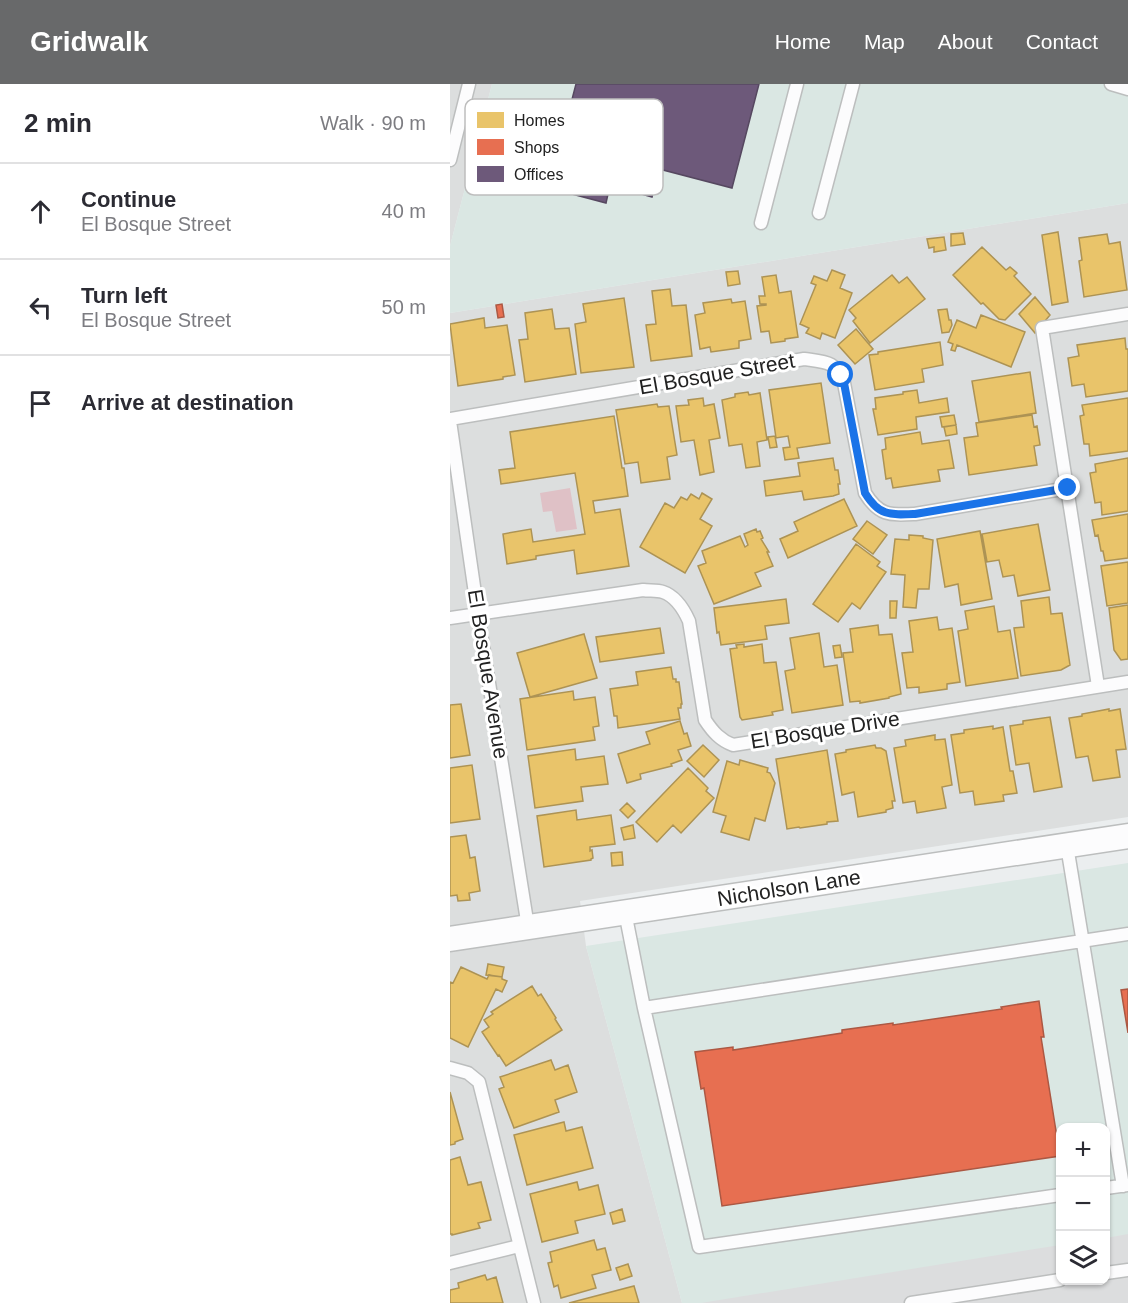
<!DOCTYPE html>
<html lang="en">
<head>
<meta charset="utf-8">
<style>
  body { margin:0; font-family:Helvetica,sans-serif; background:#f7f7f7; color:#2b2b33 }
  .controls { position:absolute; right:18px; bottom:18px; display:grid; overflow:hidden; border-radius:12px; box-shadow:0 2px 4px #0004 }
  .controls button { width:54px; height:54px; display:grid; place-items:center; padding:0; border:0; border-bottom:2px solid #e1e1e2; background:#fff; color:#2b2b33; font:30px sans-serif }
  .stop { position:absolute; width:18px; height:18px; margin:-14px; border:4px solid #1a73e8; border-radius:50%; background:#fff }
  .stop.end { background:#1a73e8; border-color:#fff; box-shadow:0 2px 6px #0008 }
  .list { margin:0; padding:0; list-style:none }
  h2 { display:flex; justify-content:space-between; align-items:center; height:78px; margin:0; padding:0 24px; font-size:26px }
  h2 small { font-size:20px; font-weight:400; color:#7c7c81 }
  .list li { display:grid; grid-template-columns:39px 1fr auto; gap:18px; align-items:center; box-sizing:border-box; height:96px; padding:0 24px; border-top:2px solid #e1e1e2 }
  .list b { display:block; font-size:22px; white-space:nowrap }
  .list p { margin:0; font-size:20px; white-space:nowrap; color:#7c7c81 }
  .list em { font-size:20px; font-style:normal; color:#7c7c81 }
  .icon { flex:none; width:33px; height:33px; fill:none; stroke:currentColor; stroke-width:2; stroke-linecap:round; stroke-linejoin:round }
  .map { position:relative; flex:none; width:678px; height:1219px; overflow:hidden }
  header { display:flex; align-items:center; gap:36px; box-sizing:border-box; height:84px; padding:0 30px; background:#68696a; color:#fff }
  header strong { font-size:28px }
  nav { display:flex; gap:33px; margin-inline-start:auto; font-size:21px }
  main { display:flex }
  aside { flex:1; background:#fff }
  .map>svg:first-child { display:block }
  .residential { fill:#dcdede }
  .commercial { fill:#dae7e3; fill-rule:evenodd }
  .parking { fill:#dcddde }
  .water { fill:#dfc1c6 }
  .homes { fill:#e9c46a; stroke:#ad9354; stroke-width:1.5 }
  .shops { fill:#e76f51; stroke:#ac5843; stroke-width:1.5 }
  .offices { fill:#6d597a; stroke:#564860; stroke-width:1.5 }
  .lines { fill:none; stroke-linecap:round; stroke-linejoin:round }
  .lane-casing { stroke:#bcbebe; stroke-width:15 }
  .street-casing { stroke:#bcbebe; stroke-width:27 }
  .lane { stroke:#fcfcfd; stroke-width:12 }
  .street { stroke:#fcfcfd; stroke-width:24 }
  .route { stroke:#1a73e8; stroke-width:8 }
  .labels { text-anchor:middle; stroke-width:6; stroke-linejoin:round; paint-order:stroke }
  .street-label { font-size:21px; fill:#222; stroke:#fff }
  .key { fill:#fff; stroke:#bdbdbd; stroke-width:1.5 }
  .key-label { font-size:16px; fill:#222 }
</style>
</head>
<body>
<header>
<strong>Gridwalk</strong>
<nav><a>Home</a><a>Map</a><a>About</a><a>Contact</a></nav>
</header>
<main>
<aside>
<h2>2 min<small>Walk · 90 m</small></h2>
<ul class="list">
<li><svg class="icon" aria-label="ahead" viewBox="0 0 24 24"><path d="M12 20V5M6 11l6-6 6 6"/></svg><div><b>Continue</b><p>El Bosque Street</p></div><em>40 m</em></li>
<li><svg class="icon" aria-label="left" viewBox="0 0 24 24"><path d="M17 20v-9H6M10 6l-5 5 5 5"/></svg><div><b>Turn left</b><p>El Bosque Street</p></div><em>50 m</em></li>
<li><svg class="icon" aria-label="arrive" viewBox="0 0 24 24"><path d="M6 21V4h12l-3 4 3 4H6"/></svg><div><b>Arrive at destination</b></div></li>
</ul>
</aside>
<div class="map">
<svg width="678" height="1219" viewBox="0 0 678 1219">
  <rect width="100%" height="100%" fill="#ebeeef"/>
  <path class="residential" d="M0,0H42L0,162Z
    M678,119V733L130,817L136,862L232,1219H0V229Z"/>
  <path class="commercial" d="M42,0H678V119L0,229V162Z
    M678,779V1219H232L136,862ZM610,1044H656V1196H610Z"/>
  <path class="parking" d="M678,1150V1219H251L610,1161V1196H656V1154Z"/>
  <path class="water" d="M120,404L127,445L106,448L102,427L93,428L90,409Z"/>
  <path class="homes" d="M608,148L618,218L602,221L592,151Z
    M513,149L515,160L501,162V150Z
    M657,150L659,160L670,158L677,206L634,213L629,177L632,176L629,154Z
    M494,153L496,166L484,168V163L479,164L477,155Z
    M532,163L556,186L560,183L567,189L564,192L581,210L555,236L549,235L533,219L531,220L503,191Z
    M382,186L395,191L390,204L402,209L385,254L372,249L370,255L356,249L359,244L350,240L366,201L361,199L364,192L377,197Z
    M288,187L290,200L278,202L276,188Z
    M326,191L329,209L341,207L348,253L335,255V257L321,259L319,247L311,248L307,222L316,221V220H310L309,212H315L312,193Z
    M442,191L449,199L457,193L475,215L420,259L403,237L406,234L399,226Z
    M220,205L222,222L236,221L242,272L201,277L196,241L206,240L202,207Z
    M585,213L600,231L585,249L569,230Z
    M174,214L184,283L131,289L125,240L136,238L133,220Z
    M281,215L282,219L295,217L301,255L289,257V264L261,268L260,263L250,265L245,231L255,229L253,219Z
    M102,225L105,245L119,244L126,290L75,298L69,256L78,255L75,229Z
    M497,225L499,236H501L502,241L499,248L492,249L488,226Z
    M531,231L575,248L561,283L507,261L505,267L501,266L503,260L498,258L507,236L526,244Z
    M34,234L35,244L57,241L65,291L53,293V295L8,302L0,240Z
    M406,245L423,265L405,280L388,261Z
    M675,254L676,265H678V307L636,313L634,300L622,302L618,274L629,272L627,261Z
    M490,258L493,281L472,285L474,298L425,306L419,271L428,270V268Z
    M580,288L586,329L529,338L522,297Z
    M371,299L380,359L347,364L349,374L335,376L333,364L340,363L338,352L326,354L319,306Z
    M467,306L469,319L497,314L499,328L466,333L467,345L428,351L423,325H426L425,314L453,310V308Z
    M298,308L299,311L310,309L317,356L307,358L310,382L296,384L292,360L279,362L272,316L285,313V310Z
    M253,314L254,322L264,320L270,354L259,356L264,388L250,391L244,356L231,358L226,322L239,321L238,316Z
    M678,314V367L640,372L639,360H634L630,332L634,331L632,321Z
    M207,320L208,323L219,322L227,371L217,373L220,395L191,399L188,378L175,380L166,326Z
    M504,331L506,341L492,343L490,333Z
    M582,331L584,343L587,342L590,361L584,362L587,381L519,391L514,354L528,352L526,339Z
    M164,332L172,384H174L178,412L143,417L145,429L170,425L179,482L127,490L124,466L86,472V475L57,480L53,450L81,445L83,458L135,450L125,389L51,400L49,386L65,384L60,348Z
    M506,341L507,350L496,352L494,343Z
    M470,348L472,360L499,356L504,384L488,386L490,397L443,404L441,394L436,395L432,366L436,365L435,354Z
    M325,352L327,363L320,364L318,353Z
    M383,374L385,386H388L390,400H388L389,410L383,412L354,416L352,407L316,412L314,397L350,392L348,379Z
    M678,374V427L652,431L651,418L645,419L640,389L646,388L645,380Z
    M252,409L262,415L250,435L262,442L235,489L190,463L215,419L224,424L231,413L237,416L241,410L249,415Z
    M394,415L407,442L338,474L330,455L348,447L344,438Z
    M678,430V474L655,477L653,467H651L648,451L645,452L642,436Z
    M417,437L437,451L423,470L403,455Z
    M588,440L600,506L568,512L564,491L553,493L549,476L537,478L532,450Z
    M306,445L307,448L310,447L313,454L311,455L319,468H317L323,482L305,489L311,502L264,520L248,482L256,479L252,467L290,452L295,463L298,461L294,450Z
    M530,447L542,515L511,521L508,500L495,503L487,455Z
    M459,451L473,452V454L483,456L479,505H468L466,524L453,523L455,491L441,490L445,455L459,456Z
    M406,460L430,478L427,482L436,488L410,525L402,519L388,538L363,520Z
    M678,478V519L657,522L651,482Z
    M599,513L601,530L612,529L620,581L611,586L571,592L564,544L574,543L571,517Z
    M336,515L339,539L315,542L317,555L271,561L269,548L267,549L264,524Z
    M440,517H447L446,534H440Z
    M678,521V575L671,576L664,566L659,524Z
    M544,522L548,548L560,546L568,594L516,602L508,547L518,545L515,527Z
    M487,533L489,546L502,544L510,598L497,600V605L469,609V603L457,604L452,569L463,568L459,537Z
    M428,541L429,551L442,550L451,610L439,613V614L410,619V617L400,618L393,569L403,568L400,545Z
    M210,544L214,569L150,578L146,553Z
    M369,549L374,583L387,581L393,621L342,629L335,587L345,585L340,554Z
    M134,550L147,594L80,613L67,569Z
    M294,560V563L312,560L314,579L326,578L333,626L322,628L323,631L292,636L290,633L280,565L287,564L286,561Z
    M390,561L392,573L385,574L383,562Z
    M221,583L223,595H226V598H229L232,620H231V624H228L230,635L168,644L167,632H164L160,605L188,601L186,588Z
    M123,607L124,616L145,613L149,642L143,643L145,656L77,666L70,615Z
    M11,620L20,671L0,674V621Z
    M659,625V627L670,625L676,665L666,666L670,693L643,697L638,672L626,674L619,634L632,632V630Z
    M600,633L612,703L584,708L579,679L566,681L560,642L573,640V637Z
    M230,637L234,650L237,649L241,662L228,666L232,676L221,680L222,682L190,690L191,695L177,699L168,670L200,660L196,648Z
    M543,642V645L553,643L560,687H563L567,709L553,711L554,717L525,721L523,707L510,709L501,651L514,649V646Z
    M485,651V656L495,655L502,701L492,703L496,724L467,729L465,717L453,719L444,664L456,662L455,656Z
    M253,661L269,676L254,693L237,677Z
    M425,661L426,664H431L436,667L445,717H442L443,724L436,726V728L408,733L404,708L392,711L385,670L396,668V666Z
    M125,665L126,676L154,672L158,700L131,703L133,717L85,724L78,672Z
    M377,666L388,737L377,738V740L350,744L349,743L337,745L326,675Z
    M290,676L318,684L317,688L320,689L325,699L315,737L305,734L299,756L271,748L276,732L263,728L277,677L289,681Z
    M22,681L30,735L0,739V684Z
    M238,684L258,704L256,707L264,714L231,749L223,741L207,758L186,738Z
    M177,719L185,727L178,734L170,726Z
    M126,726L127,736L161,731L165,760L140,763V767L142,766L143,774L141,775V776L94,783L87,732Z
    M183,741L185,754L174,756L171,744Z
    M16,751L20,774L25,773L30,807L19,809L20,816L8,817L7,811L0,812V753Z
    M172,768L173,781L162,782L161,769Z
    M38,880L54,883L52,893L36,891Z
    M11,883L37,895L39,891L52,893V895L57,897L52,908L46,905L18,963L0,954V898L3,899Z
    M82,902L88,912L91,910L106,934L105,935L112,946L56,982L49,971L48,972L32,948L39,943L34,936L43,930L41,928Z
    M101,976L105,986L118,981L127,1008L105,1016L109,1028L64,1044L49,1005L54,1003L50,993Z
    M0,1008L13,1055L5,1058V1060L0,1061Z
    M114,1038L116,1047L132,1043L143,1084L77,1101L64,1051Z
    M10,1073L18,1101L31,1098L41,1136L28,1139L30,1144L2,1151V1150H0V1076Z
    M127,1098L129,1106L148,1101L155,1130L125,1137L128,1149L92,1158L80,1110Z
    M172,1125L175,1137L163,1140L160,1129Z
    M144,1156L147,1166L155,1164L161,1186L142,1191L146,1204L111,1214L108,1201L104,1203L98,1179L102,1178L100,1168Z
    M178,1180L182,1192L170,1196L166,1184Z
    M35,1191L37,1196L46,1193L53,1219H0V1206L9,1204L8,1199Z
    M184,1202L189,1219H119Z"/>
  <path class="shops" d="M52,220L54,233L48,234L46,221Z
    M678,905V949L671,906Z
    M589,917L594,953H591L610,1072L272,1122L254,1004L251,1005L245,968L283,963V966L392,949V946L443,939V941L552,925L551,923Z"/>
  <path class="offices" d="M126,0H309L282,104L209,85L202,113L160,101L156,119L99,104Z"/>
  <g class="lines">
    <defs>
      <path id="lane" d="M661,0L678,5
        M0,76L19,0
        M369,129L403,0
        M311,139L347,0
        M0,335L354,275C376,278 386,277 394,299L415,409C429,432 440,431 465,430L618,404
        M0,337L28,530L78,843
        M0,534L193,506C199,507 207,506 213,508C225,512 234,526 239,537L255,636C263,648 270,656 283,661L678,598
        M648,602L592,244L678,230
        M617,762L673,1102
        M175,828L194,924L249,1163L610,1111
        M194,924L678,850
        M0,984L18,989L29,998L84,1219
        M656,1104L678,1101
        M0,1179L69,1162
        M656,1189L678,1186
        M461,1219L610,1196"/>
      <path id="street" d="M0,855L678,752"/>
    </defs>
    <use href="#lane" class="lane-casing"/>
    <use href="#street" class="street-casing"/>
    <use href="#lane" class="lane"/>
    <use href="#street" class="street"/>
  </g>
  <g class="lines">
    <path class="route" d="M391,291L394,299L415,409C429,432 440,431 465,430L618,404"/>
  </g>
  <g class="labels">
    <g class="street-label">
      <text transform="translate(267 290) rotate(-10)" y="7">El Bosque Street</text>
      <text transform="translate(38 590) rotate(81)" y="7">El Bosque Avenue</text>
      <text transform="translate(375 646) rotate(-9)" y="7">El Bosque Drive</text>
      <text transform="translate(339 804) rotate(-9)" y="7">Nicholson Lane</text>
    </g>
  </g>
  <rect x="15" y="15" width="198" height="96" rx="9" class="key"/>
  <rect x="27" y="28" width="27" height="16" fill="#e9c46a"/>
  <rect x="27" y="55" width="27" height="16" fill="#e76f51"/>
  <rect x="27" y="82" width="27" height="16" fill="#6d597a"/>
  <g class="key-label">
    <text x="64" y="42">Homes</text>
    <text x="64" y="69">Shops</text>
    <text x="64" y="96">Offices</text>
  </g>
</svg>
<div class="controls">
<button>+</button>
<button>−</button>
<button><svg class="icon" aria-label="layers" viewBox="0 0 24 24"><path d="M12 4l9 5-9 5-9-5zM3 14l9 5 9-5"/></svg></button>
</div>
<div class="stop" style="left:391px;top:291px"></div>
<div class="stop end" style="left:618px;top:404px"></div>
</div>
</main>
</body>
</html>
